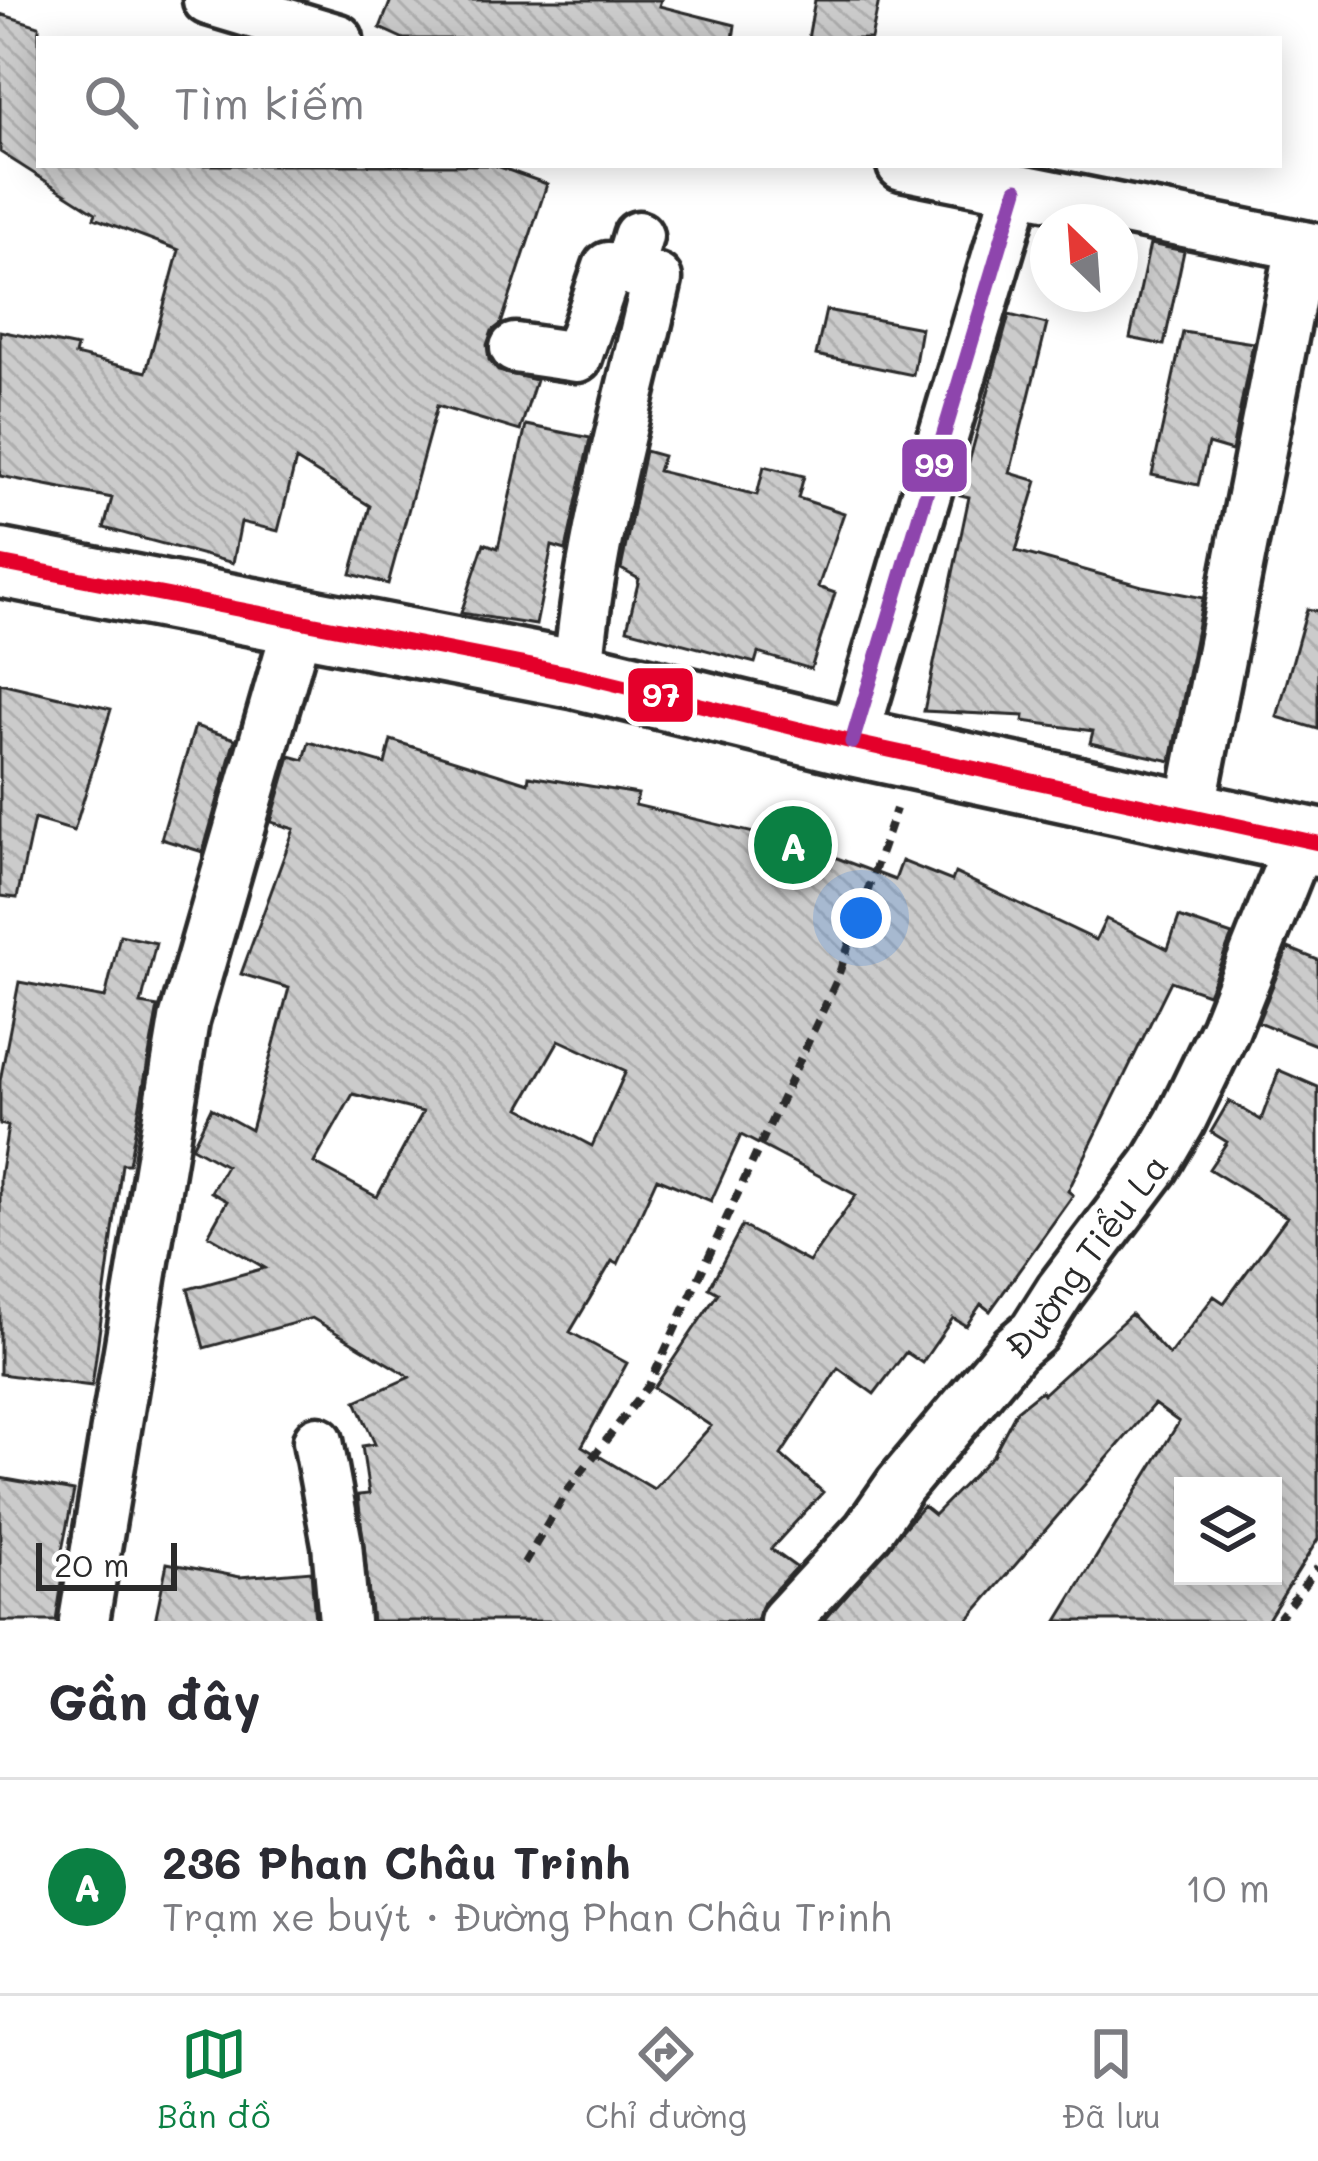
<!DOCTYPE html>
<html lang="vi">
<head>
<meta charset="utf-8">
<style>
  body { margin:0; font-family:Mali,sans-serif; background:#f2f2f3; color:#2b2b33 }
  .controls { position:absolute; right:36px; bottom:36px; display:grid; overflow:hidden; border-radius:0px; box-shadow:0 6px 30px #0003 }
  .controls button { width:108px; height:108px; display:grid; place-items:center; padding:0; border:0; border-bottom:3px solid #e1e1e2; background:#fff; color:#2b2b33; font:60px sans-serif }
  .compass { position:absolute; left:1030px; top:204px; width:108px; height:108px; border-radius:50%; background:#fff; box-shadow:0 6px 30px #0003; rotate:335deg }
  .scale { position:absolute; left:36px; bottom:30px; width:141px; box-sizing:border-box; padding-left:12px; border:6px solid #2b2b2b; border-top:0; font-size:33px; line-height:42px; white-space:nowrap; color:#2b2b2b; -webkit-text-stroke:9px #fff; paint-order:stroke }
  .you { position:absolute; left:861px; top:918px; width:42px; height:42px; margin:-30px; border:9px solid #fff; border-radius:50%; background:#1a73e8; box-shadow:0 0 0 18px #1a73e833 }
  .badge { display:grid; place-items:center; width:78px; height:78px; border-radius:50%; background:#0b8043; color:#fff; font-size:39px; font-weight:700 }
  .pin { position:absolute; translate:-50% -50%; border:6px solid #fff; box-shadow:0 3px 12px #0006 }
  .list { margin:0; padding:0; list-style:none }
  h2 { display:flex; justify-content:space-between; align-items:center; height:156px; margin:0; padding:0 48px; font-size:51px }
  h2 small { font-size:39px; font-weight:400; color:#7c7c81 }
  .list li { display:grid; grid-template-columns:78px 1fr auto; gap:36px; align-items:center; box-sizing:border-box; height:216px; padding:0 48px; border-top:3px solid #e1e1e2 }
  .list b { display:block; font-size:45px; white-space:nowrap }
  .list p { margin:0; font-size:39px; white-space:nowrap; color:#7c7c81 }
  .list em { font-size:39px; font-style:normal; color:#7c7c81 }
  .icon { flex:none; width:66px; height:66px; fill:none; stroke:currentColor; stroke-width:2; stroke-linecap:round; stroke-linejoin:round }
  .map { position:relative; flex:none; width:1318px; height:1621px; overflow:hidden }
  .search { position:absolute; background:#fff; box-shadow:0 6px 30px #0003; left:36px; right:36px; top:36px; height:132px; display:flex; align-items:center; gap:30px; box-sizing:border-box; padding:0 42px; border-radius:0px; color:#7c7c81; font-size:45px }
  .sheet { height:372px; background:#fff }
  nav { display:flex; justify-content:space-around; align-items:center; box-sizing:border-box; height:168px; border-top:3px solid #e1e1e2; background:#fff; font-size:33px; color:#7c7c81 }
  nav a { display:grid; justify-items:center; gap:6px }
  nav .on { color:#0b8043 }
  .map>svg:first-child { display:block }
  .building { fill:url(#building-back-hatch); stroke:#2b2b2b; stroke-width:3; fill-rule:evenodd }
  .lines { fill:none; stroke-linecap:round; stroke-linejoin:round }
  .minor-casing { stroke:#2b2b2b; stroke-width:57 }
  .primary-casing { stroke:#2b2b2b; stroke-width:75 }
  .path { stroke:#2b2b2b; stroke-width:8; stroke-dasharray:12 9; stroke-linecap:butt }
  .minor { stroke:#fff; stroke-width:48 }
  .primary { stroke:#fff; stroke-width:66 }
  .bus-1-casing { stroke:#fff; stroke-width:24 }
  .bus-2-casing { stroke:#fff; stroke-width:24 }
  .bus-1 { stroke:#e4002b; stroke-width:15 }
  .bus-2 { stroke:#8e44ad; stroke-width:15 }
  .labels { text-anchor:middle; stroke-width:12; stroke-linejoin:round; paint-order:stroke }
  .street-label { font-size:36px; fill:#2b2b2b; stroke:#fff }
  .line-badge { stroke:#fff; stroke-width:4.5 }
  .badge-label { font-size:33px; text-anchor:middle; font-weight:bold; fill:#fff }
</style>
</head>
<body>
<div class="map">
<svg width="1318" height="1621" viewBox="0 0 1318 1621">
  <defs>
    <pattern id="building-back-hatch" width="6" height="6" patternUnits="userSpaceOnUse" patternTransform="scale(3)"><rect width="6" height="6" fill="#cbcbcb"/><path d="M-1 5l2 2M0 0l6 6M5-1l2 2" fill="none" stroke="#aeaeae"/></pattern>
  </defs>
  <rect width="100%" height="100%" fill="#fff"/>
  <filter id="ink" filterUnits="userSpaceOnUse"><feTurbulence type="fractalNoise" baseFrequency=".00833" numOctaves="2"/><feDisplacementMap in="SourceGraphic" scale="24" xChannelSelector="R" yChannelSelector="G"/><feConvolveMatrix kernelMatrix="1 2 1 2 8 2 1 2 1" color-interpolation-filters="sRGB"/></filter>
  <g filter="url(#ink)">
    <path class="building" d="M391,0H661L659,6L735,25L733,39H404L380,28Z
      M815,0H879L871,39H808Z
      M0,14L39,26V165H494L547,184L501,324L492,331L487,345L489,360L498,371L536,380L520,431L437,406L388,584L351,574L370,506L296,460L278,531L241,522L233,563L104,528L112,498L0,476V331L77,347L75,355L146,372L179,250L94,218L96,213L0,152Z
      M1150,244L1184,251L1164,345L1130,338Z
      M826,310L921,328L913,375L816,355Z
      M1009,315L1047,324L1010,473L1037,481L1016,551L1142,586L1203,598L1171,761L1090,743L1093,731L1023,721L1024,716L924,711L969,497L960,495Z
      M1183,332L1253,343L1232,451L1208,444L1198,485L1152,475Z
      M526,425L590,438L566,550L552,546L536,625L461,613L484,543L498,548Z
      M645,451L663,456L658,471L757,495L764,466L804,476L798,498L844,513L818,587L835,593L811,669L758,653L755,663L627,629L639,579L621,569Z
      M1307,609L1318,611V729L1277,717Z
      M0,683L111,709L74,831L34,819L17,898L0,896Z
      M195,726L235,739L203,852L161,839Z
      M391,740L528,783L529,776L638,794L635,805L800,844L895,880L902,861L952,881L955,873L1096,940L1106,919L1168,949L1179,917L1232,935L1208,994L1171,981L1068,1191L1073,1195L990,1311L981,1304L966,1326L953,1318L922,1363L906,1352L874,1394L838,1368L781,1455L823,1492L771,1549L796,1567L764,1602L757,1621H372L358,1495L369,1494L362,1446L375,1444L356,1401L410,1377L312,1318L204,1348L188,1289L265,1268L208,1235L227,1201L211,1192L226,1166L192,1147L211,1108L251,1130L289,988L241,974L294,829L271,822L290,756L304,760L309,742L385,764ZM559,1040L626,1071L592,1146L520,1108ZM353,1094L423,1112L377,1197L314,1163ZM741,1135L856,1195L809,1262L742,1226L709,1288L718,1293L654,1388L711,1426L654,1489L582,1446L627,1363L570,1332L612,1261L618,1264L657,1178L711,1201Z
      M120,935L156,943L141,1004L158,1007L129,1164H122L92,1386L0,1374V1177L8,1126L0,1124V1081L19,982L105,998Z
      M1288,948L1318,960V1046L1258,1022Z
      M1279,1070L1318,1087V1539L1267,1621H1057L1179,1422L1154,1404L967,1621H824L923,1506L934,1515L993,1455L1017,1410L1041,1391L1043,1394L1131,1314L1169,1355L1214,1296L1224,1303L1287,1217L1209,1169L1227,1142L1211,1132L1229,1101L1261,1120ZM1183,1486H1273V1576H1183Z
      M0,1478L74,1491L61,1555L66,1556L56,1621H0Z
      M167,1563L240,1577L311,1571L315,1621H155Z"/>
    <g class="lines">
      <defs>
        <g id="minor">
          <path d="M208,0L338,39"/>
          <path d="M902,165L1318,249"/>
          <path d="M515,348L577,357L608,267L628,270L638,236"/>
          <path d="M578,675C588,542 628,409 657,279L628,270"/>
          <path d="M852,742L1017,189"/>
          <path d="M1189,817L1301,246"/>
          <path d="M318,1441L337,1544L344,1621"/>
          <path d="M84,1621L184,1020L299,621"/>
          <path id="s1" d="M785,1621L868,1531L900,1485L1014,1349L1034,1332L1060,1291L1155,1165L1180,1122L1225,1029L1301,839"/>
        </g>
        <path id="primary" d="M0,563L578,675L852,742L1318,843"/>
      </defs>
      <use href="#minor" class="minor-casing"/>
      <use href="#primary" class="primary-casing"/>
      <path class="path" d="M524,1564L569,1488L649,1385L836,982L896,809
        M1277,1621L1318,1567"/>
      <use href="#minor" class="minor"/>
      <use href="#primary" class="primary"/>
      <defs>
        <path id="bus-1" d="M0,563L578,675L852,742L1318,843"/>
        <path id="bus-2" d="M852,742L1017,189"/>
      </defs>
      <use href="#bus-1" class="bus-1-casing"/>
      <use href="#bus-2" class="bus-2-casing"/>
      <use href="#bus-1" class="bus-1"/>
      <use href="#bus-2" class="bus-2"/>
    </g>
  </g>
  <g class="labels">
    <g class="street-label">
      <text dy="13" stroke="none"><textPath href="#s1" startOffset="474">Đường Tiểu La</textPath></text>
    </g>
  </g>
  <g class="line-badge">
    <rect x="900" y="437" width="69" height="57" rx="12" fill="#8e44ad"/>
    <rect x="626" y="666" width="69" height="58" rx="12" fill="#e4002b"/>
  </g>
  <g class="badge-label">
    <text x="934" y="477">99</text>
    <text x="661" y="707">97</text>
  </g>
</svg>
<div class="controls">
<button><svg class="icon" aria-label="layers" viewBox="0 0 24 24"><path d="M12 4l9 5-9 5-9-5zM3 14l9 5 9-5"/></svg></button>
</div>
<svg class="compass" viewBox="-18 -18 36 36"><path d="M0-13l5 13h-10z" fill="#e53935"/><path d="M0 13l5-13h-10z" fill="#7c7c81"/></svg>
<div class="scale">20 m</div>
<div class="you"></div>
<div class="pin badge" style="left:793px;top:845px">A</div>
<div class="search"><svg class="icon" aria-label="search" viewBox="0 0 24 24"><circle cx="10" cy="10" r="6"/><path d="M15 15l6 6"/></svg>Tìm kiếm</div>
</div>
<section class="sheet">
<h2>Gần đây<small></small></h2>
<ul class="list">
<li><span class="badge">A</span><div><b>236 Phan Châu Trinh</b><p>Trạm xe buýt · Đường Phan Châu Trinh</p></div><em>10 m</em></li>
</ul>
</section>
<nav>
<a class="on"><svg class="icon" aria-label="map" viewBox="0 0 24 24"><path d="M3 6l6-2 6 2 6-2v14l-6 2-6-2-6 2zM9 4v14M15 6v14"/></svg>Bản đồ</a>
<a><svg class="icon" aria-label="directions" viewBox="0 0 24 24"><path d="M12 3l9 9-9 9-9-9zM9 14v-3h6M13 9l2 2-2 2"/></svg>Chỉ đường</a>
<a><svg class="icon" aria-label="saved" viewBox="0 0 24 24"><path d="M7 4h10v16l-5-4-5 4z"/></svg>Đã lưu</a>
</nav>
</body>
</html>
